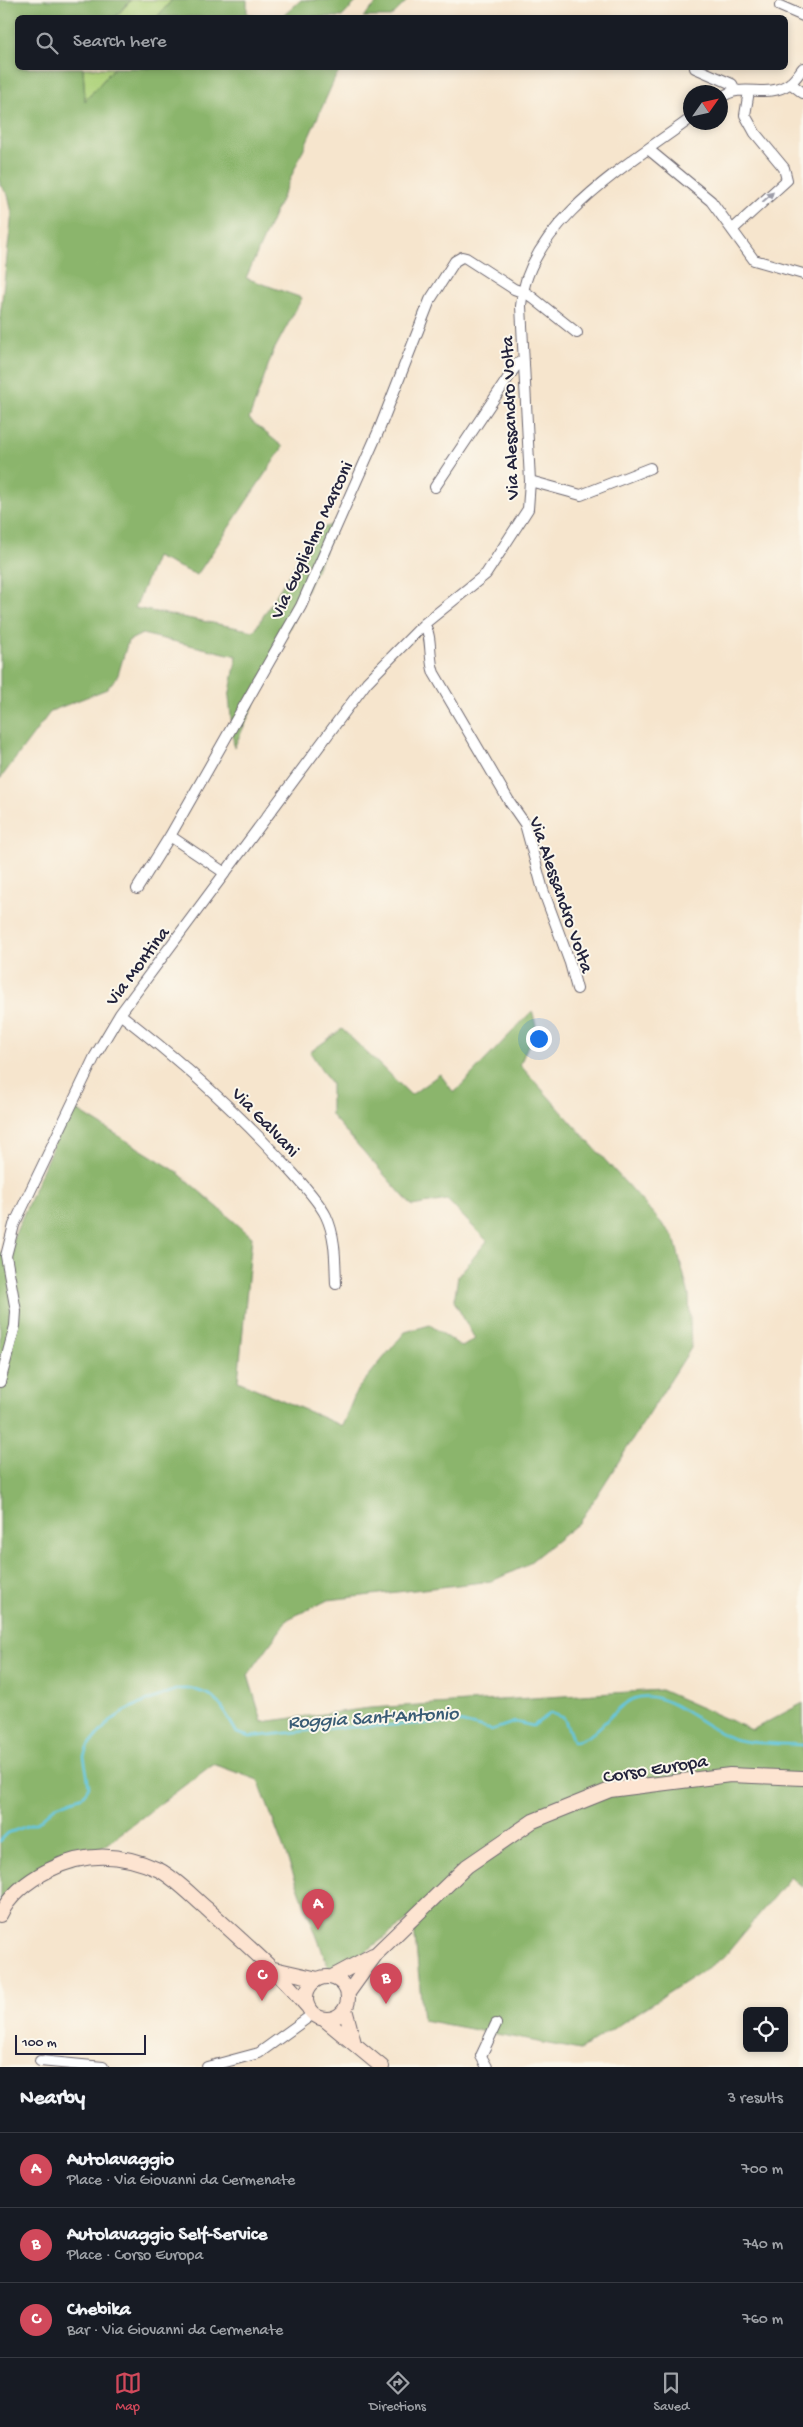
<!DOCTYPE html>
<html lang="en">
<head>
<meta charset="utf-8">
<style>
  body { margin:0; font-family:"Gochi Hand",sans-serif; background:#20242c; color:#f1f3f6 }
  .controls { position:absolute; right:15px; bottom:15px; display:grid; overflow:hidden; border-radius:8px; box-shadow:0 2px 8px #0003 }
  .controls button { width:45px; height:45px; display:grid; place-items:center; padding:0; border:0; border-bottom:1px solid #363941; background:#171b24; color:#f1f3f6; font:25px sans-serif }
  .compass { position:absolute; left:683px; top:85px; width:45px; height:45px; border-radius:50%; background:#171b24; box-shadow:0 2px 8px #0003; rotate:56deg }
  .scale { position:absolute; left:15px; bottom:12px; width:131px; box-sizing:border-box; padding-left:5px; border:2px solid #22223b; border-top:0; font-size:14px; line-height:18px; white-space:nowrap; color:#22223b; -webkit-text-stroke:4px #fbf7ec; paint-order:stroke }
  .you { position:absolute; left:538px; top:1038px; width:18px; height:18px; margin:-12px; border:4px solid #fff; border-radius:50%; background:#1a73e8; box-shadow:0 0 0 8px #1a73e833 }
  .badge { display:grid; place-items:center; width:32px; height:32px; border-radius:50%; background:#d1495b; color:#fff; font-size:16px; font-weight:700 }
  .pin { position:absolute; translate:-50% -41px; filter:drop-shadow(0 1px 2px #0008) }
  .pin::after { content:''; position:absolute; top:26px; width:18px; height:15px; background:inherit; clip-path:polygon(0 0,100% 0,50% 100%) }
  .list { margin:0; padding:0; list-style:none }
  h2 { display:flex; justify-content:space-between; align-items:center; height:65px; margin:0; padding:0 20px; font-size:21px }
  h2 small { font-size:16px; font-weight:400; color:#9ea1a6 }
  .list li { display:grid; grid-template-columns:32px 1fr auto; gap:15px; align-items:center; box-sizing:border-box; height:75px; padding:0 20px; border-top:1px solid #363941 }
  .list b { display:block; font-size:19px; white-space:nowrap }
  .list p { margin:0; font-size:16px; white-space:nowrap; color:#9ea1a6 }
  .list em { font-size:16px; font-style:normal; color:#9ea1a6 }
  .icon { flex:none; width:28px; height:28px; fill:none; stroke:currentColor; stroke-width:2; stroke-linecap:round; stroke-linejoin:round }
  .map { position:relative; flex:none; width:803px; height:2067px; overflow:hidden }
  .search { position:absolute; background:#171b24; box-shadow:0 2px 8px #0003; left:15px; right:15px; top:15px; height:55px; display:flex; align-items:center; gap:12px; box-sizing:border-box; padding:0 18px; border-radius:8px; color:#9ea1a6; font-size:19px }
  .sheet { height:290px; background:#171b24 }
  nav { display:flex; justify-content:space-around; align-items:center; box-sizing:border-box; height:70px; border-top:1px solid #363941; background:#171b24; font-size:14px; color:#9ea1a6 }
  nav a { display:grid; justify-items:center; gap:2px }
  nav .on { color:#d1495b }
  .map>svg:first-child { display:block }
  .green { fill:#afd37c; stroke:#687a5c }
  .forest { fill:#8bb56c; stroke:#566c54 }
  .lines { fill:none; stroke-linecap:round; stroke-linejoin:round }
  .stream { stroke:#63c7e1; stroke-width:2.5 }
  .street-casing { stroke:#6c666e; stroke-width:12 }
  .secondary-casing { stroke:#6c666e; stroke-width:16 }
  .street { stroke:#fff; stroke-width:10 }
  .secondary { stroke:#fde4d1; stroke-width:14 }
  .oneway { fill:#9c9ca7 }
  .labels { text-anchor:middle; stroke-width:4; stroke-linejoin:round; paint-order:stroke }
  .street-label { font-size:19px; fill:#22223b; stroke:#fbf7ec }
  .water-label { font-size:20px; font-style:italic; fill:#395c75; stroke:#fbf7ec }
</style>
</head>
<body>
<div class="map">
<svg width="803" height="2067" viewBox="0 0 803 2067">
  <rect width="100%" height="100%" fill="#fbf7ec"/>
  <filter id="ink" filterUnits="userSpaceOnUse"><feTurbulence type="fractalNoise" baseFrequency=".02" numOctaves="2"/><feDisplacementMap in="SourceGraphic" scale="10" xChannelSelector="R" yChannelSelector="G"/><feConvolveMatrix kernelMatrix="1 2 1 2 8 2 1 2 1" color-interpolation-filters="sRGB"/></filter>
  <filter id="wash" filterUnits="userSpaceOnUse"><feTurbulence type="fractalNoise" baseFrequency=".0096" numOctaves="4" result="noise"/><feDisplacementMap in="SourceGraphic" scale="20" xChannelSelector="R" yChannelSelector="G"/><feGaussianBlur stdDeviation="1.12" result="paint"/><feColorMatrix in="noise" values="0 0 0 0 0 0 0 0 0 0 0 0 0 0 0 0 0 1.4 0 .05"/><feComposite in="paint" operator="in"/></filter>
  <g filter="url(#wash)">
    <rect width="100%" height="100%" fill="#f6e5cd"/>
    <path class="green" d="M131,0H172L157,17L115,18Z
      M83,68H114L85,101Z"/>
    <path class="forest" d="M0,0H131L115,17L18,18V68H83L85,101L114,68H344L336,76L246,278L302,298L273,352L249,419L283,447L197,575L156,557L135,608L254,631L316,531L338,522L234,748L229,697L237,656L142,634L128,641L118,675L107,689L51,711L0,779V317L12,213L8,195L0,185Z
      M172,0H247V13L256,17H157Z
      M301,0H358L342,17H282Z
      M380,0H408L391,17H363Z
      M532,1011L536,1025L520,1065L674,1237L689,1295L691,1348L580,1522L525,1566L492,1581L328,1600L288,1619L248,1675L262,1722L370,1708L661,1690L752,1730L803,1703V1888L790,1877L724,1957L580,2050L423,2020L413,1916L332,1977L258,1780L213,1764L92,1855L29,1881L0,1915V1252L6,1255L70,1106L176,1171L252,1237L238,1381L342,1426L357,1390L405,1332L430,1325L462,1347L475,1339L454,1301L458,1276L487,1241L447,1200L412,1206L331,1115V1084L310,1052L342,1029L411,1095L440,1074L454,1093Z"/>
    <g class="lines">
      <path class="stream" d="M0,1841L8,1833L38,1822L56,1806L83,1796L89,1786L84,1756L88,1746L110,1721L130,1708L178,1689H193L210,1695L220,1704L237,1733L250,1737L334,1728L459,1722L492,1730L515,1722L533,1726L551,1713L564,1718L573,1741C598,1741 615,1701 640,1697C671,1692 705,1730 734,1739C755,1745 781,1743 803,1745"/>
    </g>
  </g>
  <g filter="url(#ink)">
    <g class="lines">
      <defs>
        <path id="street" d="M780,6L803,16
          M695,68L732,84L735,90
          M790,83L803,93
          M720,98C744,81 765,100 789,84C795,80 799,73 803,68
          M648,149L711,201L754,260L803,274
          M732,230L787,180L784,168L755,133L745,115L749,91
          M530,481L581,495L650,468
          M435,487L518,363L524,362
          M424,624C433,637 428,657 434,673L509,801L525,824L543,890L570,963L577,989
          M170,836L225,873
          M137,889L170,836L301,606L379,430L430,300L455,261L462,257L466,258L514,289L528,294L577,333
          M120,1014C178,1059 229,1104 278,1157C292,1172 318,1199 326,1216C336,1237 335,1261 336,1284
          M0,1382L15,1326L16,1311L6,1256L14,1225L95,1056L120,1014L367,682L424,624L486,574L528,509L530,481L521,306C527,223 629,164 690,119
          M40,2061L103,2067
          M207,2067L259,2053L313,2014
          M487,2067L481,2056L496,2024"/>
        <path id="secondary" d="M0,1915C10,1894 29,1880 49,1870C86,1851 122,1853 159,1870C175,1878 192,1896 206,1908C241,1940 276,1970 307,2006
          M274,1969L318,1979
          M306 1998a21 21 0 1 1 42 0a21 21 0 1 1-42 0Z
          M332,1977L373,1955
          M348,1993L376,1954L467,1866L533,1821L610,1790L730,1775L803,1778
          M345,2009L354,2043
          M324,2019L382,2067"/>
      </defs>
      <use href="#street" class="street-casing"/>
      <use href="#secondary" class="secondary-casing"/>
      <use href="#street" class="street"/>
      <use href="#secondary" class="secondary"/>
    </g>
    <defs><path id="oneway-solid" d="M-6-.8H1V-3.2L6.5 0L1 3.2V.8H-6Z" transform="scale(1.25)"/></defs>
    <use class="oneway" href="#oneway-solid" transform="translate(768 197) rotate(-42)"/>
  </g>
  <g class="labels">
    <g class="street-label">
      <text transform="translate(508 418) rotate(-92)" y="7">Via Alessandro Volta</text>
      <text transform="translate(310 539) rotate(-65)" y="7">Via Guglielmo Marconi</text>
      <text transform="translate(563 894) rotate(71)" y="7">Via Alessandro Volta</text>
      <text transform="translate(136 965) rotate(-53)" y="7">Via Montina</text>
      <text transform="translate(267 1121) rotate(46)" y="7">Via Galvani</text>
      <text transform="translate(655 1767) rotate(-9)" y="7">Corso Europa</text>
    </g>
    <g class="water-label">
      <text transform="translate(373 1716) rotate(-3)" y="7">Roggia Sant'Antonio</text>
    </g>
  </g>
</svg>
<div class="controls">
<button><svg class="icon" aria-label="locate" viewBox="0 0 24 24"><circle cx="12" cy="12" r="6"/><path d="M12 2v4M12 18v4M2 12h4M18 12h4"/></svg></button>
</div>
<svg class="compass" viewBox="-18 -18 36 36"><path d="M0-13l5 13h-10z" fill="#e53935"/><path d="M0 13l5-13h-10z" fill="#9ea1a6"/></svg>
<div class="scale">100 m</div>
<div class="you"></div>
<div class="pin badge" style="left:318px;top:1930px">A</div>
<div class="pin badge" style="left:386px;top:2004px">B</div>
<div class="pin badge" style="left:262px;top:2001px">C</div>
<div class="search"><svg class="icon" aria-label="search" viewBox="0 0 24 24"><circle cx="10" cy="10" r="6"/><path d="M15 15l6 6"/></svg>Search here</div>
</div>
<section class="sheet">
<h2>Nearby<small>3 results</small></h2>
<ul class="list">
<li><span class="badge">A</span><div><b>Autolavaggio</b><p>Place · Via Giovanni da Cermenate</p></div><em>700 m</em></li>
<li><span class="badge">B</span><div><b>Autolavaggio Self-Service</b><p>Place · Corso Europa</p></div><em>740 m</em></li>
<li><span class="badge">C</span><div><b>Chebika</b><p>Bar · Via Giovanni da Cermenate</p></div><em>760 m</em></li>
</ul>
</section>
<nav>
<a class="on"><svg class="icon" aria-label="map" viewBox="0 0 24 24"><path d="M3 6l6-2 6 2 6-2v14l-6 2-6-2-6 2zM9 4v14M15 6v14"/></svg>Map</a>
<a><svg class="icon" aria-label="directions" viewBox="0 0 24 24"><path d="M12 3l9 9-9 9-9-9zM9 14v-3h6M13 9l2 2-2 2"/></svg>Directions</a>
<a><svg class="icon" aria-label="saved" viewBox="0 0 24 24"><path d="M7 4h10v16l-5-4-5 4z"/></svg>Saved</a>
</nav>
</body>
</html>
